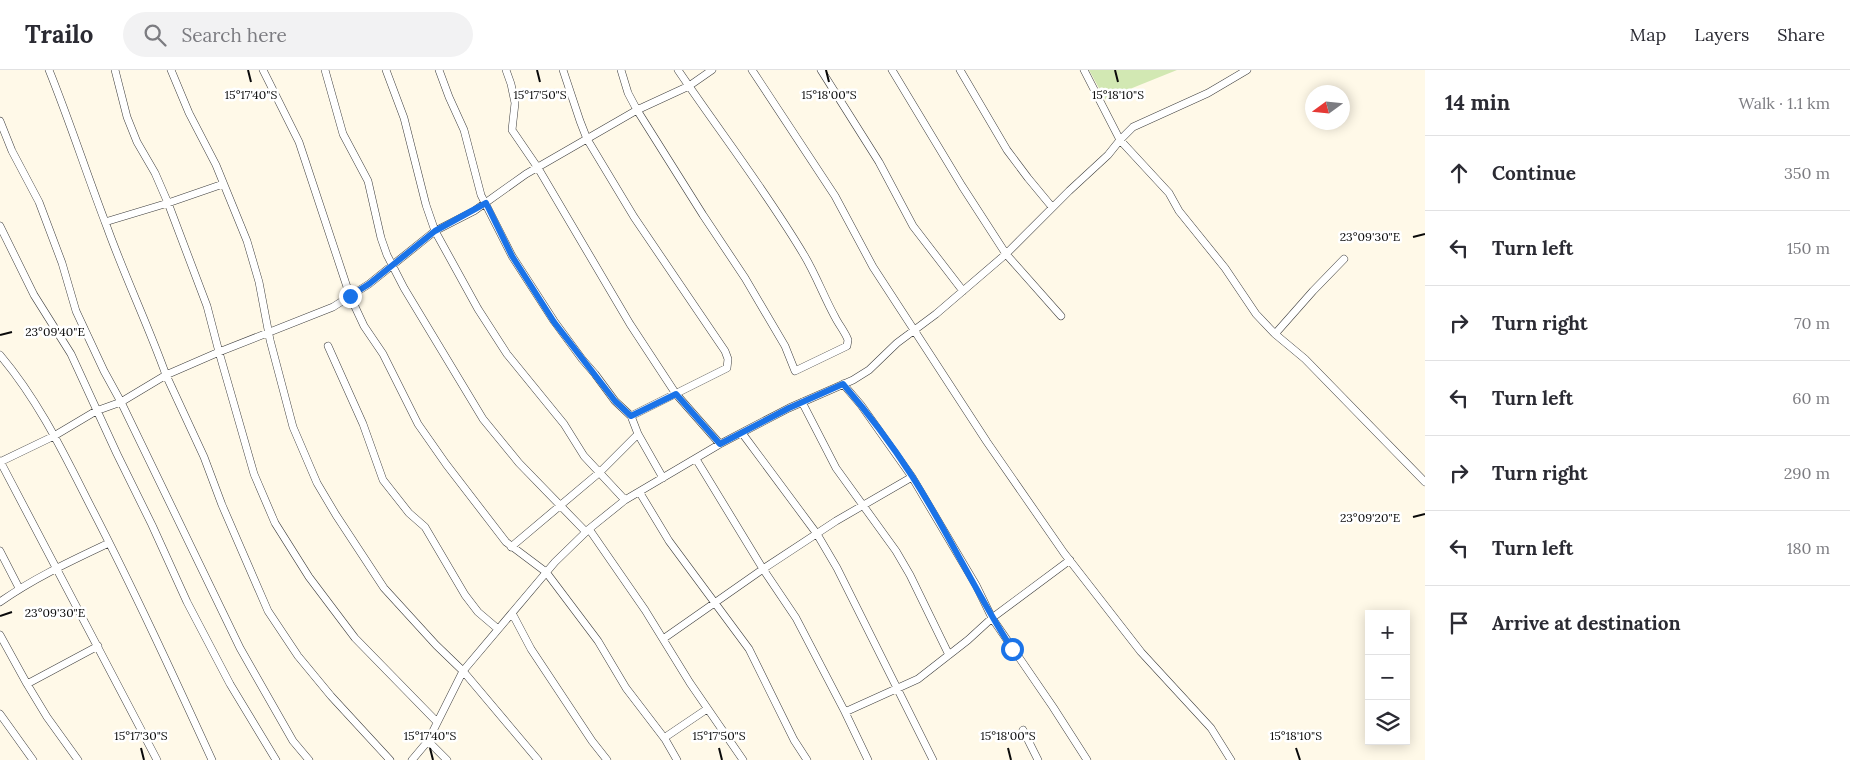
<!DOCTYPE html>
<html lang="en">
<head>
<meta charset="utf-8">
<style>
  body { margin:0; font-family:Lora,serif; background:#f2f2f3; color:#2b2b33 }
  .controls { position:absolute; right:15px; bottom:15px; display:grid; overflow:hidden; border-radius:0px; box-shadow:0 2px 12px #0003 }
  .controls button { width:45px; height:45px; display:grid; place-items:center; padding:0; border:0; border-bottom:1px solid #e1e1e2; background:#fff; color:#2b2b33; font:25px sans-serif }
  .compass { position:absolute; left:1305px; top:15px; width:45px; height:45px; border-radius:50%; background:#fff; box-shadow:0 2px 12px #0003; rotate:255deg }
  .stop { position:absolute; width:15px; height:15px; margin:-11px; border:4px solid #1a73e8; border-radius:50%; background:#fff }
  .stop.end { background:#1a73e8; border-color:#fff; box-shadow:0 1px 5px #0008 }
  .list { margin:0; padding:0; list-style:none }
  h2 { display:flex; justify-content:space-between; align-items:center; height:65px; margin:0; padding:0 20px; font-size:21px }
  h2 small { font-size:16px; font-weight:400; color:#7c7c81 }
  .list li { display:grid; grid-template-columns:32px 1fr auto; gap:15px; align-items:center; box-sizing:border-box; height:75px; padding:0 20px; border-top:1px solid #e1e1e2 }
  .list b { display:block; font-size:19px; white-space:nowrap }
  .list em { font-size:16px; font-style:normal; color:#7c7c81 }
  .icon { flex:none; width:28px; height:28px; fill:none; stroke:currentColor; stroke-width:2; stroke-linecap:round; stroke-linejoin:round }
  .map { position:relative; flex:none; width:1425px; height:690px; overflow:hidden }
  header { display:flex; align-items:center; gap:30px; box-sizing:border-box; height:70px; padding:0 25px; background:#fff; border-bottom:1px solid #e1e1e2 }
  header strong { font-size:24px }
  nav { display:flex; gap:28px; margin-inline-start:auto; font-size:18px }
  .search { width:350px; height:45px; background:#f2f2f3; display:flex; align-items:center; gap:12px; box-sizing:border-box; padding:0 18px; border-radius:28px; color:#7c7c81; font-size:19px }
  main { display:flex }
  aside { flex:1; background:#fff }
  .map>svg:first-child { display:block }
  .green { fill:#d2e8b3 }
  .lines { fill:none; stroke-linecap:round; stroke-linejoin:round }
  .minor-casing { stroke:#3d3d3d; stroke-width:8 }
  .minor { stroke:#fff; stroke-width:7 }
  .route { stroke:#1a73e8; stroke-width:6 }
  .ticks { fill:none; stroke:#0a0a0a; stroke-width:2 }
  .ticks-label { font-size:12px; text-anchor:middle; fill:#0a0a0a; stroke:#fff; stroke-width:5; stroke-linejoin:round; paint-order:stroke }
</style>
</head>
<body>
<header>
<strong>Trailo</strong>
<div class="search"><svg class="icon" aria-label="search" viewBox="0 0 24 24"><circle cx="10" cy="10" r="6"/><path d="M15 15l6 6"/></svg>Search here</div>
<nav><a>Map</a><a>Layers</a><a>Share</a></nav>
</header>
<main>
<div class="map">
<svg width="1425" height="690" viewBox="0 0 1425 690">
  <rect width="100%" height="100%" fill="#fff9e8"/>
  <path class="green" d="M1089,0H1177L1105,29Z"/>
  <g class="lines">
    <defs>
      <path id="minor" d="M49,0C70,52 87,105 107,157C125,207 148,255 166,305L219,282L254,404L275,453L309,507L355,568L437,652
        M115,0L127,47L137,72L155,103L168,133L223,114
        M171,0L189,43L216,95L247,171L259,212L270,270L293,357L317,413L336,445L384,518L436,575L463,601L538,690
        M263,0L299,72L350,226L364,256L383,284L418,354L446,394L506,472L546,502L598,571L626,618L665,669L677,690
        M325,0L343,64L368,111L381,168L387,185L404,218L483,349L519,393L586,462
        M386,0L404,48L426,135L435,161L478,239L507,284L564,354L584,386L625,430
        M439,0L449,27L464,60L481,125L512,186L554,251L582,289L595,304L615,331L631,346L638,364L600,402L511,477
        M506,0L511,14L515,33L512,60L538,98L630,254L676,324L720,374
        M563,0L580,51L587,69L634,147L725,281L728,289L727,298L631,346
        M678,0C720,62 766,121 804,185C816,205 824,227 835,247C839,255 845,262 848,270L847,276L795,301L785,276L745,208L703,145L637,40L689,16L712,0
        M752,0L835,126L873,197L987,372L1064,483L1141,582L1211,658L1231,690
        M821,0L879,92L913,156L963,221
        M892,0L962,116L1006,184L1061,246
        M960,0L1007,80L1028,108L1052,137
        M1084,0L1120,70L1133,57L1208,23L1247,0
        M0,51L12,81L39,132L62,193L76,241L104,301L121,332L96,341L54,366L0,392
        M105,152L168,133L207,236L219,282L333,237L369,214L435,161L474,141L526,104L637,40L628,23L621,0
        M0,156L34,225L71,284L117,384L152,455L187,532L230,614L276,690
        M1275,264L1313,221L1344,189
        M328,276L363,354L383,410L409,443L425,457L465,525L478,542L498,559
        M0,285C39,331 64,384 91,437C134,520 173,605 212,690
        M802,332L836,398L896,481L910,505L949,585
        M742,363L817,464L837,498L933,690
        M638,364L663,408
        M696,389L763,499L836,451L912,407L861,335L843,314
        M0,391L157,690
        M912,407L976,515L992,548L1053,637L1087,690
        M640,423L669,471L749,579L794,670L807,690
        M589,459L645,540L690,613L743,690
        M0,481L19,518
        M0,532C34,508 71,491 109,473
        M512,543L531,579L592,671L607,690
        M0,565L27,614L47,647L78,690
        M663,569L763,499L796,548L845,642L868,690
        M27,614L98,576
        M845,642L918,609L968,570L992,548L1070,490
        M0,644L33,690
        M1023,660L1038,690
        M664,668L707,639
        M428,671L447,690
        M309,690L293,671L240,578L121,332L166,305L204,387L222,435L268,541L298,586L331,626L390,690
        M412,690L428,671L463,601L555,492L589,459L625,430L720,374L789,338L853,310L869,300L897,273L936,244L1006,184L1069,121L1108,85L1120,70L1169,123L1179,141L1225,198L1256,244L1275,264L1305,289L1425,412"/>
    </defs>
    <use href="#minor" class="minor-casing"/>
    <use href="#minor" class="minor"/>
  </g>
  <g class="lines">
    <path class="route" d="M350,226L369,214L435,161L486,133L512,186L554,252L615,331L631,346L676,324L720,374L789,338L843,314C868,343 892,375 912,406C948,462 976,523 1012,579"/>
  </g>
  <path class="ticks" d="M248,0L251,12M537,0L540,12M826,0L829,12M1115,0L1118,12M1413,167L1425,164M0,265L12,262M1413,447L1425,444M0,546L12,542M141,678L144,690M430,678L433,690M719,678L722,690M1008,678L1011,690M1296,678L1300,690"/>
  <g class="ticks-label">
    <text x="251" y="29">15°17'40"S</text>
    <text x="540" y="29">15°17'50"S</text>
    <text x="829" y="29">15°18'00"S</text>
    <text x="1118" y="29">15°18'10"S</text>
    <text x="1370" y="171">23°09'30"E</text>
    <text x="55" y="266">23°09'40"E</text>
    <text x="1370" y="452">23°09'20"E</text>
    <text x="55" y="547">23°09'30"E</text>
    <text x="141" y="670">15°17'30"S</text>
    <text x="430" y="670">15°17'40"S</text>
    <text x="719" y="670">15°17'50"S</text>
    <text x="1008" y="670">15°18'00"S</text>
    <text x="1296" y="670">15°18'10"S</text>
  </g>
</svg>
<div class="controls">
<button>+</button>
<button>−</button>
<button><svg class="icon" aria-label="layers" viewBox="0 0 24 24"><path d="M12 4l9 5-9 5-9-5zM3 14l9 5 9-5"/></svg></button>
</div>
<svg class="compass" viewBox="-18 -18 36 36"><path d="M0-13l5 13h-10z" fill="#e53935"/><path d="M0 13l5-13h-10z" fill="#7c7c81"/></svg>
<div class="stop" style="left:1012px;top:579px"></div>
<div class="stop end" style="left:350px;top:226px"></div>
</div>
<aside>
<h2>14 min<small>Walk · 1.1 km</small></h2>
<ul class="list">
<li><svg class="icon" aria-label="ahead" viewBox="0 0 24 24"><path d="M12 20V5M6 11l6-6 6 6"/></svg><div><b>Continue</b></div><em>350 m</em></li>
<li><svg class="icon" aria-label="left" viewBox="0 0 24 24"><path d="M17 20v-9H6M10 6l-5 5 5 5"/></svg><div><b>Turn left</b></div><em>150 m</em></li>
<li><svg class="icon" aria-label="right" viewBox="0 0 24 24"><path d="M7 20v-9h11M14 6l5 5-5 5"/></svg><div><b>Turn right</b></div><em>70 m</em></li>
<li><svg class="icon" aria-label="left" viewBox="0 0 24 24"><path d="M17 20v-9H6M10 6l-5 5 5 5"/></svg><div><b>Turn left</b></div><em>60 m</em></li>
<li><svg class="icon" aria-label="right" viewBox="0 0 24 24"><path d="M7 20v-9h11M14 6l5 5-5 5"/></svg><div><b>Turn right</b></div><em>290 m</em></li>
<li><svg class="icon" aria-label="left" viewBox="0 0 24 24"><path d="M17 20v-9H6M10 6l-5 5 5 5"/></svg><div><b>Turn left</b></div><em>180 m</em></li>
<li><svg class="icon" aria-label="arrive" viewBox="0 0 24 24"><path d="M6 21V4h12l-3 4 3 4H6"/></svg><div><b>Arrive at destination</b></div></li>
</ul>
</aside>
</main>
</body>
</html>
